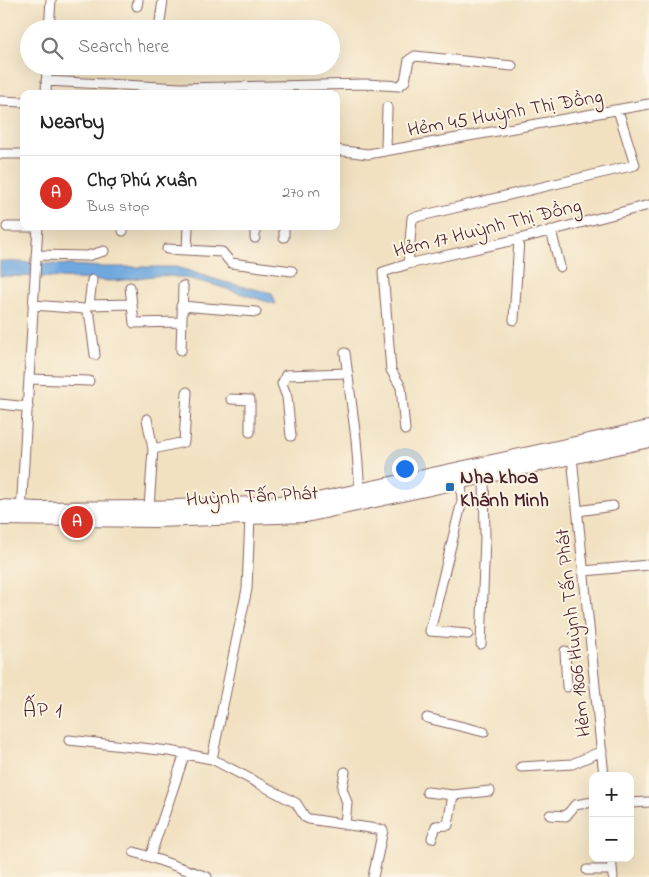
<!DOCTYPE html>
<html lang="en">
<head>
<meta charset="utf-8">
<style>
  body { margin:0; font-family:"Indie Flower",sans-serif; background:#f2f2f2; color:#222 }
  .controls { position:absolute; right:15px; bottom:15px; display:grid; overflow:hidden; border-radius:10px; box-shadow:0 5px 20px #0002 }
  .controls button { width:45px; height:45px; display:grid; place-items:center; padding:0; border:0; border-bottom:1px solid #e0e0e0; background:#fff; color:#222; font:25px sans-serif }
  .you { position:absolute; left:404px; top:468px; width:18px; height:18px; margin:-12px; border:4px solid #fff; border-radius:50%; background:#1a73e8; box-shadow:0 0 0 8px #1a73e833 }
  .badge { display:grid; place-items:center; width:32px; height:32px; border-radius:50%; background:#d93025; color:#fff; font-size:16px; font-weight:700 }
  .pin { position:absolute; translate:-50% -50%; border:2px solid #fff; box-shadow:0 1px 5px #0006 }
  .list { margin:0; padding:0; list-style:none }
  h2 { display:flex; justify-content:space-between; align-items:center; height:65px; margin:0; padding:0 20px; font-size:21px }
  h2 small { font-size:16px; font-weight:400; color:#767676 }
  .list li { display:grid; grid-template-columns:32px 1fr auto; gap:15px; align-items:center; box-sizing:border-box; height:75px; padding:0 20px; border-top:1px solid #e0e0e0 }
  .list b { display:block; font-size:19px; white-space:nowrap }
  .list p { margin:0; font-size:16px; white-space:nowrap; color:#767676 }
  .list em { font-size:16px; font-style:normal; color:#767676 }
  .icon { flex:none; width:28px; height:28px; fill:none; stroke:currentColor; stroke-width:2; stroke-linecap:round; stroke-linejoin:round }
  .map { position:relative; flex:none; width:649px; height:877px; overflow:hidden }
  .search { position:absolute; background:#fff; box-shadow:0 5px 20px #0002; left:20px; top:20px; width:320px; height:55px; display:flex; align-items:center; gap:12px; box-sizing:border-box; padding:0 18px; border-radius:28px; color:#767676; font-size:19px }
  .panel { position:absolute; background:#fff; box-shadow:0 5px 20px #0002; left:20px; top:90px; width:320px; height:140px; border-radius:10px }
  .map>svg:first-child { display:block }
  .water { fill:#6ea8de; stroke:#5c6484 }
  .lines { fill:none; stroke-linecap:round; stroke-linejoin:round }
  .street-casing { stroke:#846360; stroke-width:11 }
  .primary-casing { stroke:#846360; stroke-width:16 }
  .street { stroke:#fff; stroke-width:9 }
  .primary { stroke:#fff; stroke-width:14 }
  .poi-dot { fill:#1f6fb2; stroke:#fcf5e5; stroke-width:2 }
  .labels { text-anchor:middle; stroke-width:4; stroke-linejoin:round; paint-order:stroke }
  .street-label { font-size:20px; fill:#4a1f2b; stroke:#fcf5e5 }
  .poi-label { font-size:20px; font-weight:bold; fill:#4a1f2b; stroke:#fcf5e5; text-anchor:start }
  .neighbourhood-label { font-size:21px; letter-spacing:1px; fill:#4a1f2b; stroke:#fcf5e5 }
</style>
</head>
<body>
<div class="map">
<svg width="649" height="877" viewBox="0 0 649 877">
  <rect width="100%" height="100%" fill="#fcf5e5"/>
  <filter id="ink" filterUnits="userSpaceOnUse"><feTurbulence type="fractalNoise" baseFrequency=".02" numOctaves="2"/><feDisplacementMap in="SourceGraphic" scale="10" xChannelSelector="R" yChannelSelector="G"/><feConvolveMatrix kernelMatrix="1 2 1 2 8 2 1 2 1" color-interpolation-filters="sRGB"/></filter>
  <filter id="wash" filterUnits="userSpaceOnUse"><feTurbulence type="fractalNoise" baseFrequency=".0096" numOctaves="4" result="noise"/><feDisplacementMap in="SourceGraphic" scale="20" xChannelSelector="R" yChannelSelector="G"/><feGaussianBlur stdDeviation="1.12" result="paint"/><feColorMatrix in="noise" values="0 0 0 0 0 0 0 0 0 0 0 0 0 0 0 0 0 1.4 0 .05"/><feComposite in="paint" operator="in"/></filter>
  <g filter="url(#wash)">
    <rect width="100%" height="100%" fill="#f1e1c1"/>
    <path class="water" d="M0,261L104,267H177L224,282L272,293L276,304C240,295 206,279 169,276C150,274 130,281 111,281C74,279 37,276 0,276Z"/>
  </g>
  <g filter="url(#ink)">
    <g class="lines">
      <defs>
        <path id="street" d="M137,6L138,0
          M49,29L51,0
          M159,29L163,0
          M46,81L181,88L366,84L399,86L405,81L409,60L415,56L512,66
          M46,94L47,66
          M0,101L24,102
          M336,150L368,154L649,104
          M386,150L387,107
          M0,154H24
          M255,226V238
          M7,227H38
          M551,230L560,267
          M123,231V226
          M284,237V226
          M167,249L222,252L231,263L292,271
          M187,250L188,226
          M36,255L87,256L104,251
          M408,264L412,218L635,165L618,110
          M92,280L89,305L131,304
          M130,287L134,323L181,322
          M33,305L85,309L90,317L95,355
          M181,306L256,312
          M514,320L519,239
          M181,350L183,286
          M345,353L356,439L360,491
          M30,379L89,381
          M231,399L250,400V432
          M0,404L28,407
          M147,419L153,449
          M405,430L401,387L391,370L383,272L408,264L519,239L649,205
          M291,436L287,397L282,384L286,375L348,373
          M572,457L604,776
          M461,481L462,501L430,631L468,634
          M149,508L153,449L184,442L187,392
          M578,511L613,506
          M21,513L38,226
          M584,571L649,565
          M481,644L485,538L484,476
          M565,651L567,687
          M427,718L484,732
          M69,740L169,751L212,759L296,803L305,817L309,819L383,830L373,877
          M185,753L150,857L207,877
          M212,759L247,589L250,517
          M521,767L572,764L602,751
          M427,792L453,795L448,825L436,826L432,838
          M453,795L490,791
          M630,803L649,802
          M550,815L566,816L575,805L593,802
          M345,825L347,803L342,788L345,772
          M134,852L150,857
          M611,858L613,877
          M587,870H612"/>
        <path id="primary" d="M0,507L37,509L149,508L308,502L649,428
          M0,518L155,520L306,515L649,440"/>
      </defs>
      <use href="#street" class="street-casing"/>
      <use href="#primary" class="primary-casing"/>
      <use href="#street" class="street"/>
      <use href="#primary" class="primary"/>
    </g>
  </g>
  <rect class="poi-dot" x="445" y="482" width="10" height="10" rx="2.5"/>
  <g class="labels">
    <g class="street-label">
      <text transform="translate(505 112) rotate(-10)" y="7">Hẻm 45 Huỳnh Thị Đồng</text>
      <text transform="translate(487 227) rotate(-14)" y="7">Hẻm 17 Huỳnh Thị Đồng</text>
      <text transform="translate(252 495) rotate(-3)" y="7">Huỳnh Tấn Phát</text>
      <text transform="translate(572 633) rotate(-96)" y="7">Hẻm 1806 Huỳnh Tấn Phát</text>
    </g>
    <g class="poi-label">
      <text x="460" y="483">Nha khoa<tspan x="460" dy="23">Khánh Minh</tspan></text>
    </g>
    <g class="neighbourhood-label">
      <text x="43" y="717">ẤP 1</text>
    </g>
  </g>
</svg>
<div class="controls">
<button>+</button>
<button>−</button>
</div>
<div class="you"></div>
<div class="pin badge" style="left:77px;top:522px">A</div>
<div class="search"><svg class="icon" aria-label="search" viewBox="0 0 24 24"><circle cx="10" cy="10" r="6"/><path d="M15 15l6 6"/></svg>Search here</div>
<section class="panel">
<h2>Nearby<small></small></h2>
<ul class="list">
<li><span class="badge">A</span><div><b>Chợ Phú Xuân</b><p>Bus stop</p></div><em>270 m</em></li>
</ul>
</section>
</div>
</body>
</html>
